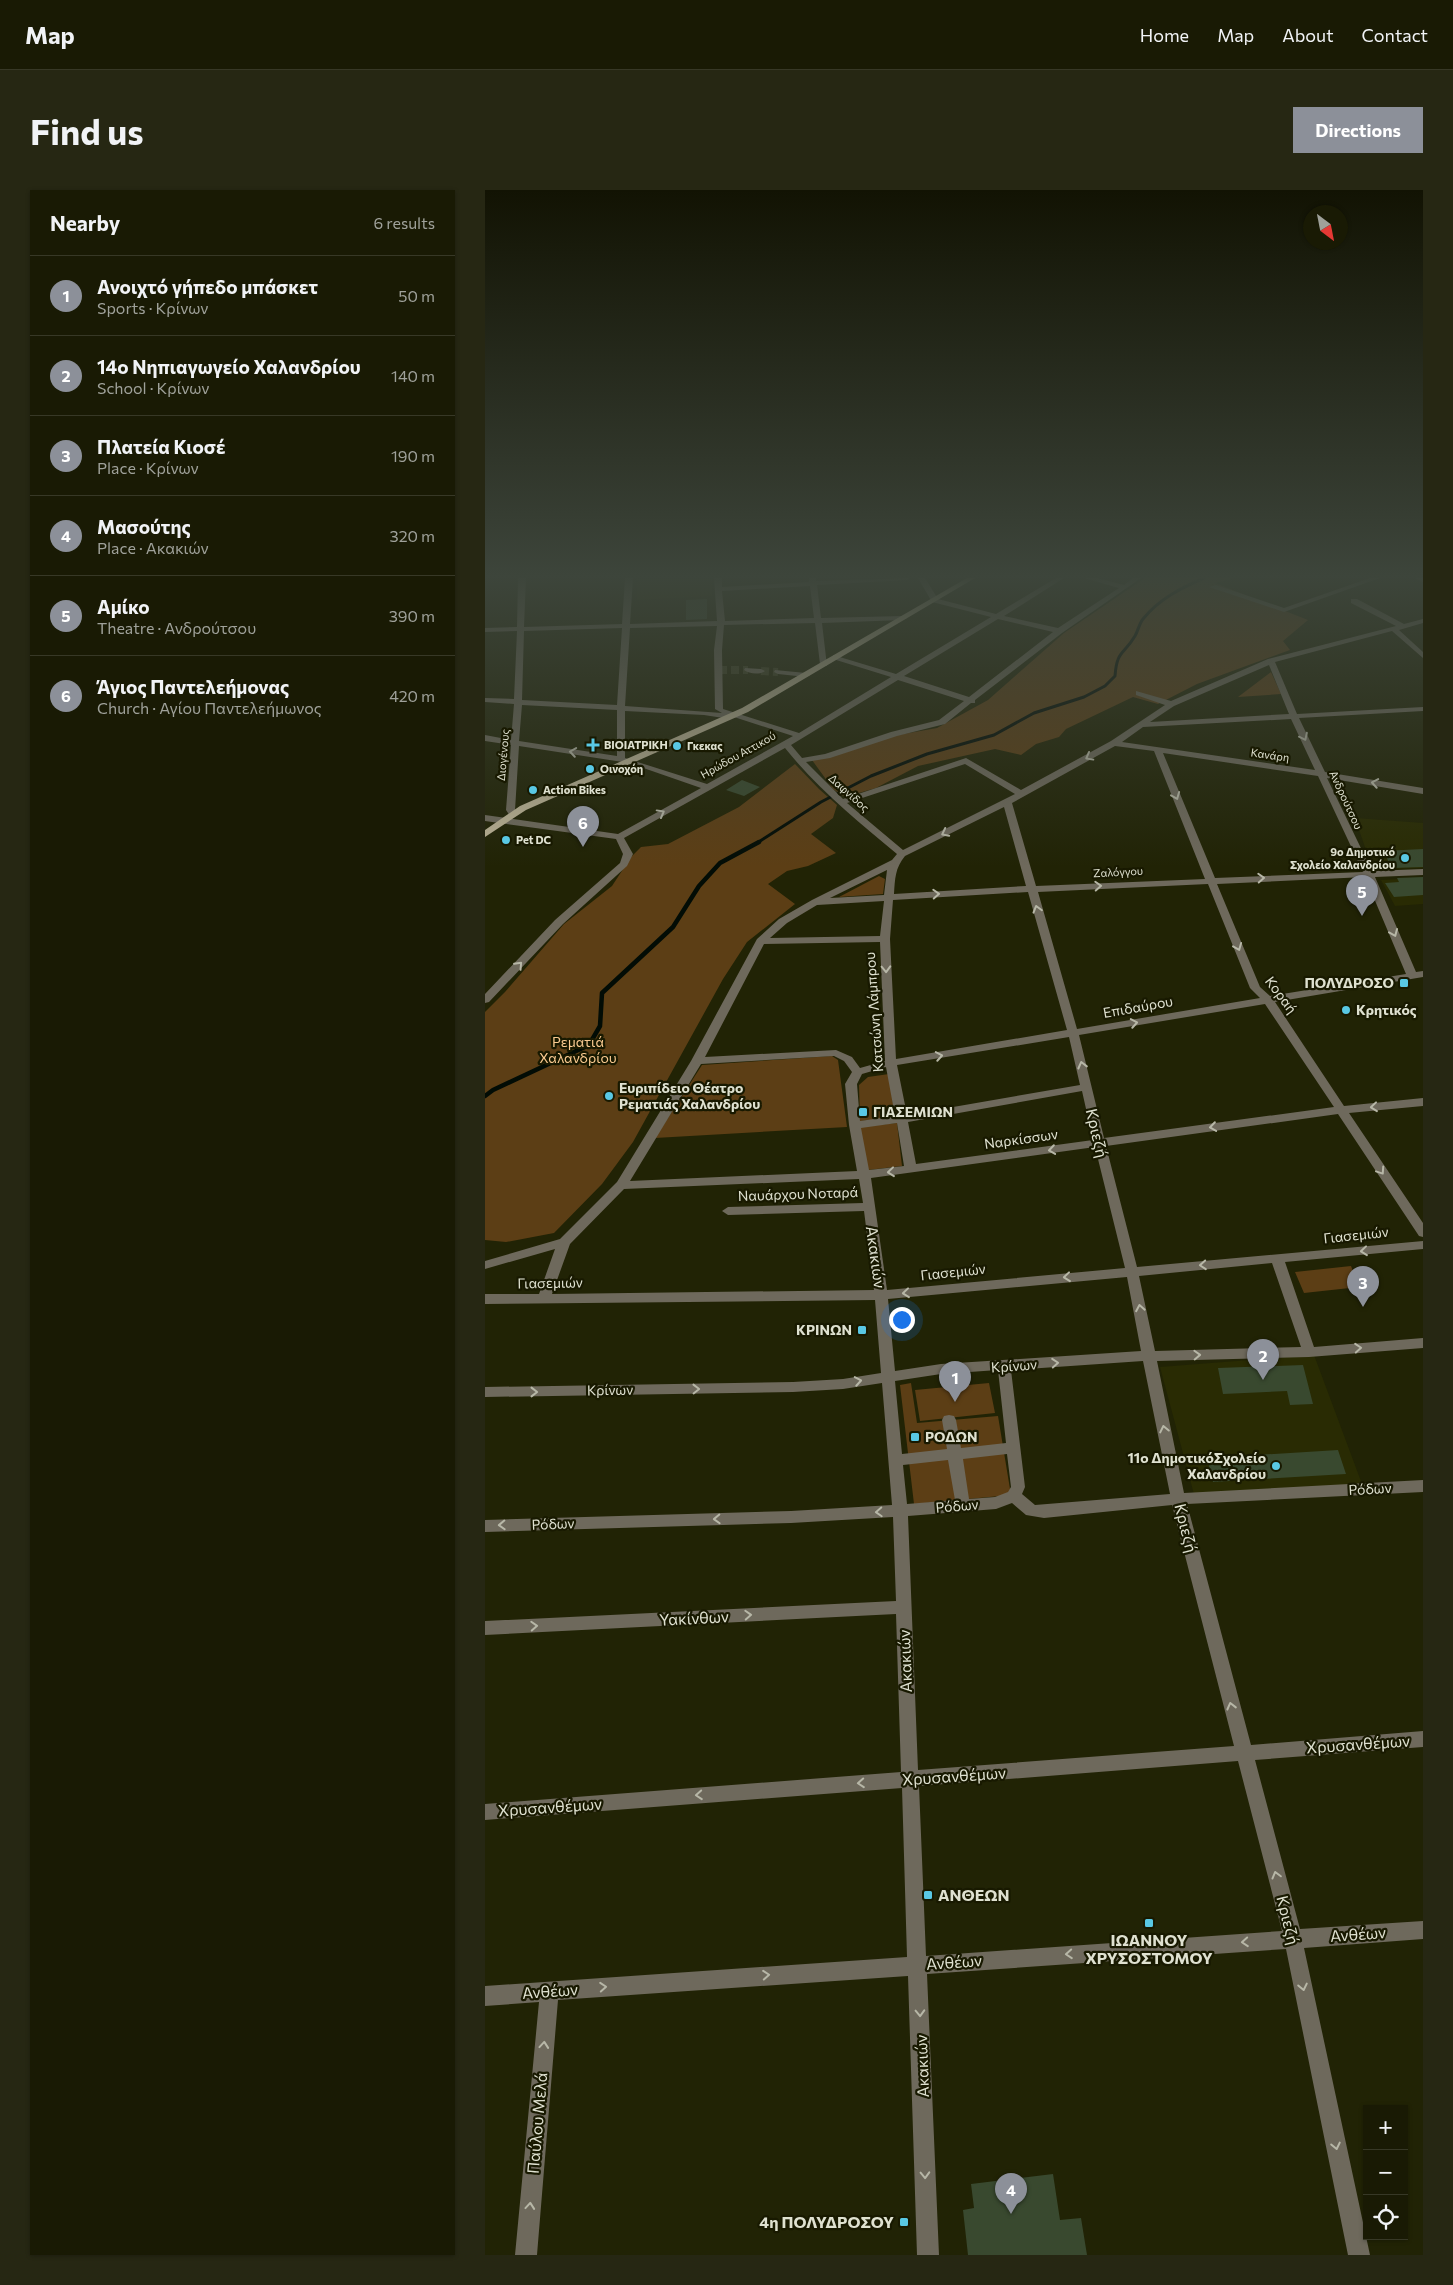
<!DOCTYPE html>
<html lang="en">
<head>
<meta charset="utf-8">
<style>
  body { margin:0; font-family:Commissioner,sans-serif; background:#262713; color:#f1f3f6 }
  .controls { position:absolute; right:15px; bottom:15px; display:grid; overflow:hidden; border-radius:0px; box-shadow:0 1px 4px #0004 }
  .controls button { width:45px; height:45px; display:grid; place-items:center; padding:0; border:0; border-bottom:1px solid #373826; background:#191a04; color:#f1f3f6; font:25px sans-serif }
  .compass { position:absolute; left:818px; top:15px; width:45px; height:45px; border-radius:50%; background:#191a04; box-shadow:0 1px 4px #0004; rotate:148deg }
  .you { position:absolute; left:416px; top:1129px; width:18px; height:18px; margin:-12px; border:4px solid #fff; border-radius:50%; background:#1a73e8; box-shadow:0 0 0 8px #1a73e833 }
  .badge { display:grid; place-items:center; width:32px; height:32px; border-radius:50%; background:#8c9099; color:#fff; font-size:16px; font-weight:700 }
  .pin { position:absolute; translate:-50% -41px; filter:drop-shadow(0 1px 2px #0008) }
  .pin::after { content:''; position:absolute; top:26px; width:18px; height:15px; background:inherit; clip-path:polygon(0 0,100% 0,50% 100%) }
  .list { margin:0; padding:0; list-style:none }
  h2 { display:flex; justify-content:space-between; align-items:center; height:65px; margin:0; padding:0 20px; font-size:21px }
  h2 small { font-size:16px; font-weight:400; color:#9fa19a }
  .list li { display:grid; grid-template-columns:32px 1fr auto; gap:15px; align-items:center; box-sizing:border-box; height:80px; padding:0 20px; border-top:1px solid #373826 }
  .list b { display:block; font-size:19px; white-space:nowrap }
  .list p { margin:0; font-size:16px; white-space:nowrap; color:#9fa19a }
  .list em { font-size:16px; font-style:normal; color:#9fa19a }
  .icon { flex:none; width:28px; height:28px; fill:none; stroke:currentColor; stroke-width:2; stroke-linecap:round; stroke-linejoin:round }
  .map { position:relative; flex:none; width:938px; height:2065px; overflow:hidden; border-radius:0px }
  header { display:flex; align-items:center; gap:30px; box-sizing:border-box; height:70px; padding:0 25px; background:#191a04; border-bottom:1px solid #373826 }
  header strong { font-size:24px }
  nav { display:flex; gap:28px; margin-inline-start:auto; font-size:18px }
  .intro { display:flex; align-items:center; justify-content:space-between; box-sizing:border-box; height:120px; padding:0 30px }
  h1 { margin:0; font-size:35px }
  .button { padding:12px 22px; border-radius:0px; background:#8c9099; color:#fff; font-size:18px; font-weight:700 }
  main { display:flex; gap:30px; padding:0 30px }
  aside { flex:1; background:#191a04; border-radius:0px; box-shadow:0 1px 4px #0004 }
  .map>svg:first-child { display:block }
  .built { fill:#292b03 }
  .green { fill:#5c3e15 }
  .lines { fill:none; stroke-linecap:round; stroke-linejoin:round }
  .stream-far1 { stroke:#020c05; stroke-width:3 }
  .stream { stroke:#020c05; stroke-width:4.5 }
  .building { fill:#39492f }
  .minor-tunnel { stroke:#3e4023; stroke-width:8; stroke-dasharray:8 4; stroke-linecap:butt }
  .minor { fill:#6e695c; fill-rule:evenodd }
  .major { fill:#bcb396; fill-rule:evenodd }
  .oneway { stroke:#b7b7a7 }
  .poi-dot { fill:#59c8e4; stroke:#181900; stroke-width:2 }
  .labels { text-anchor:middle; stroke-width:4.5; stroke-linejoin:round; paint-order:stroke }
  .far-poi-label { font-size:11px; font-weight:bold; fill:#dfe1d0; stroke:#181900; text-anchor:start }
  .far-street-label { font-size:11px; fill:#dfe1d0; stroke:#181900 }
  .poi-label { font-size:14px; font-weight:bold; fill:#dfe1d0; stroke:#181900; text-anchor:start }
  .street-label { font-size:14px; fill:#dfe1d0; stroke:#181900 }
  .park-label { font-size:14px; fill:#faca90; stroke:#181900 }
  .near-street-label { font-size:16px; fill:#dfe1d0; stroke:#181900 }
  .near-poi-label { font-size:16px; font-weight:bold; fill:#dfe1d0; stroke:#181900; text-anchor:start }
</style>
</head>
<body>
<header>
<strong>Map</strong>
<nav><a>Home</a><a>Map</a><a>About</a><a>Contact</a></nav>
</header>
<div class="intro"><h1>Find us</h1><a class="button">Directions</a></div>
<main>
<aside>
<h2>Nearby<small>6 results</small></h2>
<ul class="list">
<li><span class="badge">1</span><div><b>Ανοιχτό γήπεδο μπάσκετ</b><p>Sports · Κρίνων</p></div><em>50 m</em></li>
<li><span class="badge">2</span><div><b>14ο Νηπιαγωγείο Χαλανδρίου</b><p>School · Κρίνων</p></div><em>140 m</em></li>
<li><span class="badge">3</span><div><b>Πλατεία Κιοσέ</b><p>Place · Κρίνων</p></div><em>190 m</em></li>
<li><span class="badge">4</span><div><b>Μασούτης</b><p>Place · Ακακιών</p></div><em>320 m</em></li>
<li><span class="badge">5</span><div><b>Αμίκο</b><p>Theatre · Ανδρούτσου</p></div><em>390 m</em></li>
<li><span class="badge">6</span><div><b>Άγιος Παντελεήμονας</b><p>Church · Αγίου Παντελεήμωνος</p></div><em>420 m</em></li>
</ul>
</aside>
<div class="map">
<svg width="938" height="2065" viewBox="0 0 938 2065">
  <rect width="100%" height="100%" fill="#212305"/>
  <path class="built" d="M152,388H227V406L152,410Z
    M870,628L938,633V678L891,679L888,675L897,674L891,662L882,663Z
    M938,688V714L910,716L896,690Z
    M829,1165L877,1294L710,1308L675,1177Z"/>
  <path class="green" d="M660,388H749L730,393L823,430L798,451L805,460L712,494L673,514L648,507L581,539L574,547L551,554L536,565L510,559L433,576L391,598L360,607L348,599L327,570L407,546L452,538L503,510L579,443Z
    M786,482L796,504L753,507Z
    M310,574L334,599L352,615L348,628L326,644L351,663L323,676L302,681L283,694L310,714L262,752L238,789L148,952L117,994L69,1043L21,1052L0,1050V822L20,802L79,734L127,696L146,667L156,657L183,654L254,617Z
    M394,686L400,689L398,704L354,707Z
    M347,866L353,870L362,937L170,948L217,875Z
    M404,884L410,928L375,931L374,895L383,887Z
    M412,933L417,976L383,980L374,937Z
    M866,1076L874,1097L819,1103L810,1082Z
    M426,1193L432,1233L513,1226L526,1305L429,1314L415,1195Z
    M504,1193L510,1223L435,1231L430,1200Z"/>
  <g class="lines">
    <path class="stream-far1" d="M272,653L336,612L386,586L442,564L509,545L549,523L599,507L620,496L630,486C632,460 638,466 650,446C653,441 654,434 658,429C674,409 696,398 719,388"/>
    <path class="stream" d="M0,906L8,900L104,855L115,836L117,803L188,737L214,696L235,673L274,652"/>
  </g>
  <path class="building" d="M222,409V429L201,430V410Z
    M257,590L275,597L259,606L241,600Z
    M938,659V677L907,678L898,661Z
    M938,687V705L909,707L900,693L914,692L912,688Z
    M818,1175L828,1214L805,1215L802,1201L738,1204L733,1178Z
    M853,1260L861,1284L728,1292L722,1268Z
    M568,1984L575,2030L596,2028L602,2065H483L478,2020L489,2018L486,1994Z"/>
  <g class="lines">
    <path class="minor-tunnel" d="M234,480H263
      M276,481L293,482"/>
    <path class="minor" d="M33,388H41L39,437L137,434L140,388H148L145,434L232,431L229,388H237V397L324,392V388H331V391L425,388L422,390L332,395L336,428L418,426L422,428L418,430L337,433L342,476L335,474L330,433L239,435L237,460L238,519L314,543L406,487L348,469V465L411,484L506,427L447,412L433,388H440L453,409L511,424L571,388H579L519,426L573,438L634,398L599,388H612L639,395L648,388H656L577,443L490,510V513H486L460,534L412,546L345,568L321,572L358,609L481,568L536,600L626,551L680,515L651,505V501L686,511L783,469L911,436L866,413V409H872L919,434L938,429V433L914,440L938,462V468L907,441L790,472L812,524L938,517V521L814,528L840,582L938,598V604L842,588L887,681L938,679V685L890,687L931,782L938,781V787L790,812L859,916L938,908V916L864,923L938,1033V1047L934,1046L853,924L621,956L652,1077L938,1051V1059L800,1072L829,1157L938,1148V1158L824,1167L672,1171L699,1303L938,1290V1302L702,1314L766,1555L938,1541V1557L770,1570L815,1739L938,1731V1749L819,1758L885,2065H863L801,1759L442,1784L454,2065H432L423,1786L73,1810L52,2065H30L54,1812L0,1816V1796L422,1767L417,1598L0,1630V1614L416,1582L411,1424L0,1445V1431L411,1411L408,1327L306,1333L0,1342V1330L306,1321L407,1315L397,1193L358,1199L308,1202L0,1207V1197L308,1192L358,1189L396,1183L390,1110L0,1114V1104H54L70,1059L0,1079V1071L75,1049L132,992L206,871L272,749L294,729L327,710L407,670L412,664C372,631 332,598 300,558L139,648L148,664L142,676L78,734L4,812L0,813V804L70,730L135,673L138,664L131,649L0,631V625L133,644L216,598L144,573L34,556L30,620L33,624L25,626L21,620L26,555L0,551V545L26,550L29,514L0,512V508L29,509L32,441L0,442V438L32,437ZM325,396L329,428L240,431L237,401ZM513,429L568,442L484,507L419,486ZM232,436L229,460L230,519L237,523L140,516L145,438ZM137,438L132,515L37,510L39,441ZM784,475L804,524L665,532L689,516ZM413,490L479,511L454,530L406,542L340,564L317,568L306,555ZM37,515L132,520V566L34,551ZM140,521L219,525L245,529L249,527L308,546L222,594L140,568ZM806,529L830,580L637,552L658,537ZM630,556L669,561L720,689L551,696L527,613ZM678,563L833,586L878,682L730,688ZM480,574L530,604L418,660L362,613ZM519,617L541,696L409,704C410,689 410,678 420,666ZM402,680L399,705L345,708ZM880,687L921,784L785,806L775,797L732,694ZM723,694L765,798L775,808L592,839L553,702ZM543,702L582,840L411,869L405,749L408,710ZM399,711L395,746L285,748L302,733L332,715ZM395,752L400,871L375,878L367,867L351,860L220,867L279,754ZM780,814L849,917L619,948L594,845ZM584,847L595,895L422,925L412,875ZM349,866L359,871L367,882L360,894L364,935L372,981L145,991L216,874ZM401,877L410,926L375,931L372,894L377,884ZM597,901L608,950L431,974L423,932ZM412,933L419,976L384,980L376,938ZM610,957L640,1078L402,1100L386,988ZM374,989L378,1013L243,1017L237,1021L243,1025L379,1021L389,1100L67,1104L85,1054L139,999ZM787,1073L816,1157L670,1161L654,1086ZM642,1087L656,1161L456,1174L410,1181L403,1109ZM658,1171L685,1304L550,1315L537,1304L540,1297L526,1180ZM513,1180L521,1253L476,1258L471,1230L469,1226L464,1225L459,1226L457,1230L462,1259L417,1264L410,1191L456,1184ZM522,1264L526,1297L523,1302L510,1307L484,1309L478,1269ZM463,1270L470,1310L422,1314L418,1275ZM527,1313L541,1325L559,1328L687,1315L749,1556L433,1580L423,1326L511,1319ZM753,1571L797,1741L441,1766L434,1596Z
      M885,388H895L799,422L724,397L731,395L799,418Z
      M930,388H938V392Z
      M260,478L276,479L280,481C275,485 264,484 259,480Z
      M290,480L321,483L325,485L321,487L293,484L289,482Z"/>
    <path class="major" d="M482,388H490L263,522L41,620L0,647V640L35,616L257,518Z"/>
  </g>
  <defs><path id="oneway-chevron" d="M-2-3.5L2.5 0L-2 3.5" fill="none" stroke-width="1.6" stroke-linecap="round" stroke-linejoin="round" transform="scale(1.25)"/></defs>
  <g class="oneway">
    <use href="#oneway-chevron" transform="translate(819 547) rotate(64)"/>
    <use href="#oneway-chevron" transform="translate(88 562) rotate(-171)"/>
    <use href="#oneway-chevron" transform="translate(604 567) rotate(151)"/>
    <use href="#oneway-chevron" transform="translate(890 593) rotate(-170)"/>
    <use href="#oneway-chevron" transform="translate(691 606) rotate(68)"/>
    <use href="#oneway-chevron" transform="translate(176 623) rotate(-29)"/>
    <use href="#oneway-chevron" transform="translate(460 643) rotate(153)"/>
    <use href="#oneway-chevron" transform="translate(776 688) rotate(-3)"/>
    <use href="#oneway-chevron" transform="translate(613 696) rotate(-3)"/>
    <use href="#oneway-chevron" transform="translate(451 704) rotate(-3)"/>
    <use href="#oneway-chevron" transform="translate(552 719) rotate(-106)"/>
    <use href="#oneway-chevron" transform="translate(909 743) rotate(67)"/>
    <use href="#oneway-chevron" transform="translate(753 757) rotate(68)"/>
    <use href="#oneway-chevron" transform="translate(34 775) rotate(-47)"/>
    <use href="#oneway-chevron" transform="translate(401 779) rotate(88)"/>
    <use href="#oneway-chevron" transform="translate(649 833) rotate(-10)"/>
    <use href="#oneway-chevron" transform="translate(454 866) rotate(-10)"/>
    <use href="#oneway-chevron" transform="translate(597 875) rotate(-104)"/>
    <use href="#oneway-chevron" transform="translate(889 917) rotate(174)"/>
    <use href="#oneway-chevron" transform="translate(728 937) rotate(172)"/>
    <use href="#oneway-chevron" transform="translate(567 960) rotate(172)"/>
    <use href="#oneway-chevron" transform="translate(896 981) rotate(56)"/>
    <use href="#oneway-chevron" transform="translate(406 982) rotate(174)"/>
    <use href="#oneway-chevron" transform="translate(879 1061) rotate(174)"/>
    <use href="#oneway-chevron" transform="translate(718 1075) rotate(176)"/>
    <use href="#oneway-chevron" transform="translate(582 1087) rotate(174)"/>
    <use href="#oneway-chevron" transform="translate(421 1103) rotate(174)"/>
    <use href="#oneway-chevron" transform="translate(655 1118) rotate(-100)"/>
    <use href="#oneway-chevron" transform="translate(873 1158) rotate(-4)"/>
    <use href="#oneway-chevron" transform="translate(712 1165) rotate(-2)"/>
    <use href="#oneway-chevron" transform="translate(570 1173) rotate(-4)"/>
    <use href="#oneway-chevron" transform="translate(373 1191) rotate(-10)"/>
    <use href="#oneway-chevron" transform="translate(211 1199) rotate(-1)"/>
    <use href="#oneway-chevron" transform="translate(49 1202)"/>
    <use href="#oneway-chevron" transform="translate(679 1239) rotate(-102)"/>
    <use href="#oneway-chevron" transform="translate(394 1322) rotate(177)"/>
    <use href="#oneway-chevron" transform="translate(232 1329) rotate(178)"/>
    <use href="#oneway-chevron" transform="translate(17 1335) rotate(178)"/>
    <use href="#oneway-chevron" transform="translate(263 1425) rotate(-3)"/>
    <use href="#oneway-chevron" transform="translate(49 1436) rotate(-3)"/>
    <use href="#oneway-chevron" transform="translate(746 1516) rotate(-104)"/>
    <use href="#oneway-chevron" transform="translate(376 1593) rotate(176)"/>
    <use href="#oneway-chevron" transform="translate(214 1605) rotate(176)"/>
    <use href="#oneway-chevron" transform="translate(791 1685) rotate(-105)"/>
    <use href="#oneway-chevron" transform="translate(760 1752) rotate(176)"/>
    <use href="#oneway-chevron" transform="translate(584 1764) rotate(176)"/>
    <use href="#oneway-chevron" transform="translate(281 1785) rotate(-4)"/>
    <use href="#oneway-chevron" transform="translate(118 1797) rotate(-4)"/>
    <use href="#oneway-chevron" transform="translate(818 1797) rotate(78)"/>
    <use href="#oneway-chevron" transform="translate(435 1823) rotate(88)"/>
    <use href="#oneway-chevron" transform="translate(59 1855) rotate(-85)"/>
    <use href="#oneway-chevron" transform="translate(851 1956) rotate(78)"/>
    <use href="#oneway-chevron" transform="translate(440 1985) rotate(88)"/>
    <use href="#oneway-chevron" transform="translate(45 2016) rotate(-85)"/>
  </g>
  <linearGradient id="sky" x2="0" y2="1"><stop stop-color="#121303"/><stop offset="0.57" stop-color="#3d453b"/><stop offset="1" stop-color="#3d453b" stop-opacity="0"/></linearGradient>
  <rect width="938" height="677" fill="url(#sky)"/>
  <g class="poi-dot">
    <path d="M105.5 547.5h5v5h5v5h-5v5h-5v-5h-5v-5h5z"/>
    <circle cx="192" cy="556" r="5"/>
    <circle cx="105" cy="579" r="5"/>
    <circle cx="48" cy="600" r="5"/>
    <circle cx="21" cy="650" r="5"/>
    <circle cx="920" cy="668" r="5"/>
    <rect x="914" y="788" width="10" height="10" rx="2.5"/>
    <circle cx="861" cy="820" r="5"/>
    <circle cx="124" cy="906" r="5"/>
    <rect x="373" y="917" width="10" height="10" rx="2.5"/>
    <rect x="372" y="1135" width="10" height="10" rx="2.5"/>
    <rect x="425" y="1242" width="10" height="10" rx="2.5"/>
    <circle cx="791" cy="1276" r="5"/>
    <rect x="438" y="1700" width="10" height="10" rx="2.5"/>
    <rect x="659" y="1728" width="10" height="10" rx="2.5"/>
    <rect x="414" y="2027" width="10" height="10" rx="2.5"/>
  </g>
  <g class="labels">
    <g class="far-poi-label">
      <text x="119" y="559">ΒΙΟΙΑΤΡΙΚΗ</text>
      <text x="202" y="560">Γκεκας</text>
      <text x="115" y="583">Οινοχόη</text>
      <text x="58" y="604">Action Bikes</text>
      <text x="31" y="654">Pet DC</text>
      <text x="910" y="666" text-anchor="end">9ο Δημοτικό<tspan x="910" dy="13">Σχολείο Χαλανδρίου</tspan></text>
    </g>
    <g class="far-street-label">
      <text transform="translate(18 565) rotate(-85)" y="4">Διογένους</text>
      <text transform="translate(253 565) rotate(-29)" y="4">Ηρώδου Αττικού</text>
      <text transform="translate(785 565) rotate(8)" y="4">Κανάρη</text>
      <text transform="translate(364 603) rotate(42)" y="4">Δαφνίδος</text>
      <text transform="translate(861 610) rotate(65)" y="4">Ανδρούτσου</text>
      <text transform="translate(633 682) rotate(-3)" y="4">Ζαλόγγου</text>
    </g>
    <g class="poi-label">
      <text x="909" y="798" text-anchor="end">ΠΟΛΥΔΡΟΣΟ</text>
      <text x="871" y="825">Κρητικός</text>
      <text x="134" y="903">Ευριπίδειο Θέατρο<tspan x="134" dy="16">Ρεματιάς Χαλανδρίου</tspan></text>
      <text x="388" y="927">ΓΙΑΣΕΜΙΩΝ</text>
      <text x="367" y="1145" text-anchor="end">ΚΡΙΝΩΝ</text>
      <text x="440" y="1252">ΡΟΔΩΝ</text>
      <text x="781" y="1273" text-anchor="end">11ο ΔημοτικόΣχολείο<tspan x="781" dy="16">Χαλανδρίου</tspan></text>
    </g>
    <g class="street-label">
      <text transform="translate(796 805) rotate(53)" y="5">Κοραή</text>
      <text transform="translate(653 817) rotate(-10)" y="5">Επιδαύρου</text>
      <text transform="translate(389 822) rotate(-94)" y="5">Κατσώνη Λάμπρου</text>
      <text transform="translate(536 949) rotate(-8)" y="5">Ναρκίσσων</text>
      <text transform="translate(313 1004) rotate(-2)" y="5">Ναυάρχου Νοταρά</text>
      <text transform="translate(871 1045) rotate(-6)" y="5">Γιασεμιών</text>
      <text transform="translate(468 1082) rotate(-6)" y="5">Γιασεμιών</text>
      <text transform="translate(65 1093) rotate(-1)" y="5">Γιασεμιών</text>
      <text transform="translate(529 1176) rotate(-4)" y="5">Κρίνων</text>
      <text transform="translate(125 1200) rotate(-1)" y="5">Κρίνων</text>
      <text transform="translate(885 1299) rotate(-3)" y="5">Ρόδων</text>
      <text transform="translate(472 1316) rotate(-5)" y="5">Ρόδων</text>
      <text transform="translate(68 1334) rotate(-2)" y="5">Ρόδων</text>
    </g>
    <g class="park-label">
      <text x="93" y="857">Ρεματιά<tspan x="93" dy="16">Χαλανδρίου</tspan></text>
    </g>
    <g class="near-street-label">
      <text transform="translate(612 943) rotate(77)" y="6">Κριεζή</text>
      <text transform="translate(391 1067) rotate(82)" y="6">Ακακιών</text>
      <text transform="translate(701 1338) rotate(76)" y="6">Κριεζή</text>
      <text transform="translate(209 1428) rotate(-3)" y="6">Υακίνθων</text>
      <text transform="translate(420 1471) rotate(-92)" y="6">Ακακιών</text>
      <text transform="translate(873 1554) rotate(-4)" y="6">Χρυσανθέμων</text>
      <text transform="translate(469 1586) rotate(-4)" y="6">Χρυσανθέμων</text>
      <text transform="translate(65 1617) rotate(-4)" y="6">Χρυσανθέμων</text>
      <text transform="translate(803 1730) rotate(76)" y="6">Κριεζή</text>
      <text transform="translate(873 1744) rotate(-4)" y="6">Ανθέων</text>
      <text transform="translate(469 1772) rotate(-4)" y="6">Ανθέων</text>
      <text transform="translate(65 1801) rotate(-4)" y="6">Ανθέων</text>
      <text transform="translate(437 1876) rotate(-92)" y="6">Ακακιών</text>
      <text transform="translate(52 1933) rotate(-85)" y="6">Παύλου Μελά</text>
    </g>
    <g class="near-poi-label">
      <text x="453" y="1711">ΑΝΘΕΩΝ</text>
      <text x="664" y="1756" text-anchor="middle">ΙΩΑΝΝΟΥ<tspan x="664" dy="18">ΧΡΥΣΟΣΤΟΜΟΥ</tspan></text>
      <text x="409" y="2038" text-anchor="end">4η ΠΟΛΥΔΡΟΣΟΥ</text>
    </g>
  </g>
</svg>
<div class="controls">
<button>+</button>
<button>−</button>
<button><svg class="icon" aria-label="locate" viewBox="0 0 24 24"><circle cx="12" cy="12" r="6"/><path d="M12 2v4M12 18v4M2 12h4M18 12h4"/></svg></button>
</div>
<svg class="compass" viewBox="-18 -18 36 36"><path d="M0-13l5 13h-10z" fill="#e53935"/><path d="M0 13l5-13h-10z" fill="#9fa19a"/></svg>
<div class="you"></div>
<div class="pin badge" style="left:470px;top:1212px">1</div>
<div class="pin badge" style="left:778px;top:1190px">2</div>
<div class="pin badge" style="left:878px;top:1117px">3</div>
<div class="pin badge" style="left:526px;top:2024px">4</div>
<div class="pin badge" style="left:877px;top:726px">5</div>
<div class="pin badge" style="left:98px;top:657px">6</div>
</div>
</main>
</body>
</html>
